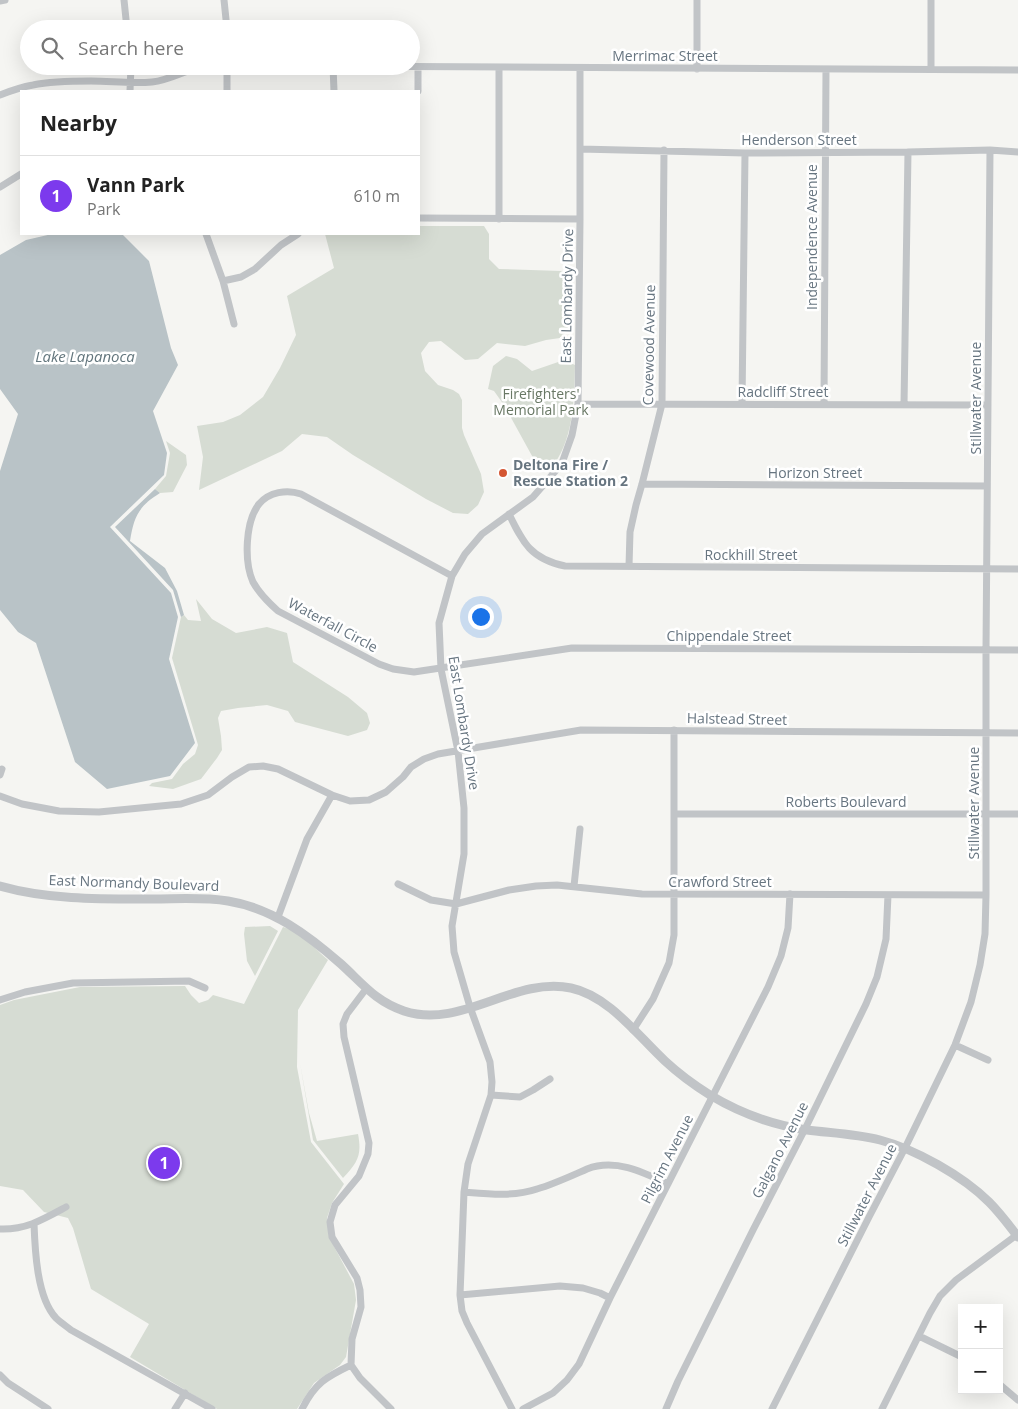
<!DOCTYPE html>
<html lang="en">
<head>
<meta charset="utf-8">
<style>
  body { margin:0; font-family:"Open Sans",sans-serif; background:#f6f6f6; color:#222 }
  .controls { position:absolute; right:15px; bottom:15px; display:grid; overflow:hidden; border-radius:0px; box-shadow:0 5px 20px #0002 }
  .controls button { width:45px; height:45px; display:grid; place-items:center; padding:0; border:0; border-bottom:1px solid #e0e0e0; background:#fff; color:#222; font:25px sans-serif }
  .you { position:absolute; left:480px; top:616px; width:18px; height:18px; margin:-12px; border:4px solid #fff; border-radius:50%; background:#1a73e8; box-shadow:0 0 0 8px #1a73e833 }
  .badge { display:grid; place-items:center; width:32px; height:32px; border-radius:50%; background:#7c3aed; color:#fff; font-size:16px; font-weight:700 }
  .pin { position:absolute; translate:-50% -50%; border:2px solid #fff; box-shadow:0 1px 5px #0006 }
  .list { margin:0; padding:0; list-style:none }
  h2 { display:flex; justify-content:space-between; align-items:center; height:65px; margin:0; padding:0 20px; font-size:21px }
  h2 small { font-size:16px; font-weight:400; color:#767676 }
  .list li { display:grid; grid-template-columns:32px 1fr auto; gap:15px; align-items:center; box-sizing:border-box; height:80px; padding:0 20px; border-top:1px solid #e0e0e0 }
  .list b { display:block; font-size:19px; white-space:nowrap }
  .list p { margin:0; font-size:16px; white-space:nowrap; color:#767676 }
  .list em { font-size:16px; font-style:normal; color:#767676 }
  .icon { flex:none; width:28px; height:28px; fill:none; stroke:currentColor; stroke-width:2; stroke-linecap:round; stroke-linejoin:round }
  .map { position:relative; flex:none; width:1018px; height:1409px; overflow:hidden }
  .search { position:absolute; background:#fff; box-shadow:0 5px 20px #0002; left:20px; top:20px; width:400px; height:55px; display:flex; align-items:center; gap:12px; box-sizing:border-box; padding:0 18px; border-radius:28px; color:#767676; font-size:19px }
  .panel { position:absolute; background:#fff; box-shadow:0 5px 20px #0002; left:20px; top:90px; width:400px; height:145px; border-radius:0px }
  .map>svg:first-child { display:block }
  .green { fill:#d6dcd3 }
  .water { fill:#b9c3c7 }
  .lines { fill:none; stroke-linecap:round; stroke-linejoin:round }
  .minor { stroke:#c1c4c7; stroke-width:7 }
  .tertiary { stroke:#c1c4c7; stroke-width:9 }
  .poi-dot { fill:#d45733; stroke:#fff; stroke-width:2 }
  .labels { text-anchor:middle; stroke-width:5; stroke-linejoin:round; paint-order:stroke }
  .street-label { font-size:14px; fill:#677580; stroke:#fff }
  .park-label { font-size:14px; fill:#697865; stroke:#fff }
  .poi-label { font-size:14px; font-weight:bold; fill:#677580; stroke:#fff; text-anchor:start }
  .water-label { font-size:15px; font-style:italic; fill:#63767d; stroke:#fff }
</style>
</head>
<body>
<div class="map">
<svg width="1018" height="1409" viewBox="0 0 1018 1409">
  <rect width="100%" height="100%" fill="#f5f5f2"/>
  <path class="green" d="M419,226H484L489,234V259L499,269L561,271L571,284L569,330L560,338L546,340L525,346L497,343L478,359L465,360L441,341L429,342L421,353L425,371L438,385L453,390L459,394L462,400V428L464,435L481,474L484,492L478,505L468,514L453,513L426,499L353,455L327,437L302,434L282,451L199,490L203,457L197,426L223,422L240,415L263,397L280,368L296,335L287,296L334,268L325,234H419Z
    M506,356L517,359L532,371L564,360L575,365C574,401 574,442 549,471H545L537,465L504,405L494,391L488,389L493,366Z
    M166,441L186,455L187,465L173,492L160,493L155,489L166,476L170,453Z
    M196,599L212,619L236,633L267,627L287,633L293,662L348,697L367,713L370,723L367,730L348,736L295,722L288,711L267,705L238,708L221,711L218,718L221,736L222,750L217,758L201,779L173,789L149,786L152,783L172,779L183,764L195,754L198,745L172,658L181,617L184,615L188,620L201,621Z
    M270,926L278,931L255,976L247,961L244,934L245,927Z
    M283,927C301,931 315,949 328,960L298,1010L297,1067L311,1142L344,1184L332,1203L327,1218L329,1237L354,1284L356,1300L346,1357L340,1365L314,1383L297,1409H217L130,1357L149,1324L91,1289L73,1228L68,1218L44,1212L23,1190L0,1186V1005L14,1000L80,987L185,986L191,995L199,1003L208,1000L213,995L244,1004Z
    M300,1063L309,1113L317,1141L358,1134C362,1155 358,1162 343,1178L313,1140Z"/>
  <path class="water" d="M52,234H122L149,261L171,348L178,365L153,411L167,453L164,475L110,527L171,593L178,617L169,659L195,743L170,776L107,789L75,762L36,643L18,632L0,610V471L18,414L0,389V255L26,240Z
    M155,489L160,493C139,506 134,516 130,541L165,568L177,591L184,615L181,617L173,590L115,527Z"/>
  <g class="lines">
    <path class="minor" d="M124,0L127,29
      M224,0L227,29
      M697,0V69
      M0,1L5,0
      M227,66V91
      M312,66L1018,70
      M333,66L334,91
      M931,69V0
      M130,91L131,66
      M418,91V67
      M0,95C10,91 22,87 33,85C52,81 72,81 91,81C111,81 131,84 152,82C170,80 186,70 203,66
      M580,149L745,153L908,152L990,150L1018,152
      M0,187L21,174
      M419,218L580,219
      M499,219V67
      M206,234L223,281L234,324
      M223,281L241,277L255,269L281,245L298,234
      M578,404L988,405
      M742,404L745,153
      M824,404L826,69
      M904,405L908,152
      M642,484L987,486
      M509,514C523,543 531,559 565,566L1018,569
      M629,566L630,532L636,505L642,484L662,404L664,150
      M452,576L301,494C287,489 269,492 259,504C245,522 244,562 253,582C259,593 269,603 278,611L379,664L393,669L414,672L572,648L1018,650
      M0,775L2,769
      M0,796L22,804L59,811L99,812L181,804L208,795L232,777L249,767L263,766L278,769L332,795L350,801L369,800L386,792L403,777L411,767L424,759L438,754L581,730L1018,733
      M674,814H1018
      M398,884L431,900L456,904L509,890L536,886L557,885L642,894L986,895
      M574,886L580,829
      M278,917L307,839L332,795
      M366,989L347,1014L343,1024L344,1037L369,1143L368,1154L359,1176L335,1205L330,1222L332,1237L357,1278L360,1290L361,1307L352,1339L351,1365L360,1378L391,1409
      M0,1000L25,992L73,983L189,981L205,988
      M633,1030L653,999L669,963L674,935V730
      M955,1045L988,1060
      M491,1095L520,1097L533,1090L550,1079
      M464,1192C488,1194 514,1197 537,1189C554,1184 571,1176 587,1169C615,1158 643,1172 668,1184
      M34,1224C35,1251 37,1298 56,1318C60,1322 66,1326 71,1330L212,1409
      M0,1229C26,1230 44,1219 66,1207
      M460,1295L560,1286L583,1288L600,1293L610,1298
      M919,1336L962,1357
      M0,1375L8,1383L48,1409
      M999,1384L1018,1400
      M175,1409L185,1393
      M302,1409C315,1383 326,1377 351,1365
      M512,1409L467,1323L462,1311L460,1295L464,1192L468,1164L491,1095L492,1082L490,1062L470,1007L454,952L452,926L464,854V808L458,751L441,669L439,623L452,576L465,554L482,534L533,497L547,481L562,463L572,435L578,404L580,219V68
      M523,1409L553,1393L567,1380L579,1364L610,1298L768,987L781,956L788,928L790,894
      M666,1409L678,1381L753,1230L805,1129L866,1004L877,977L886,939L888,895
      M772,1409L869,1217L905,1148L955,1045L971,1002L980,965L985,934L986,895V650L990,150
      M882,1409L930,1313L940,1296L956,1280L1018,1234"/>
    <path class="tertiary" d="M0,886C49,900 103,899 153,899C178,899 203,897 228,901C272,908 308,935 341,964C363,984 375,1001 404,1011C461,1030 514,976 571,988C609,996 638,1036 665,1061C679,1074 694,1085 710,1095C740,1113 772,1125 807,1130C831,1133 856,1134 880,1140C915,1149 963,1176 989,1202C999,1212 1009,1225 1018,1237"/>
  </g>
  <circle class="poi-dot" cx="503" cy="473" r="5"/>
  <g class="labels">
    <g class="street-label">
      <text x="665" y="61">Merrimac Street</text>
      <text x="799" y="145">Henderson Street</text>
      <text transform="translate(812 237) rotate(-90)" y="5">Independence Avenue</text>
      <text transform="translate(567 296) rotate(-89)" y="5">East Lombardy Drive</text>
      <text transform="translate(649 345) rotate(-89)" y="5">Covewood Avenue</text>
      <text x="783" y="397">Radcliff Street</text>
      <text transform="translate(976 398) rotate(-90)" y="5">Stillwater Avenue</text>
      <text x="815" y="478">Horizon Street</text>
      <text x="751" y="560">Rockhill Street</text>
      <text transform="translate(333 625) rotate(28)" y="5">Waterfall Circle</text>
      <text x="729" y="641">Chippendale Street</text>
      <text transform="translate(737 719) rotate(1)" y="5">Halstead Street</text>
      <text transform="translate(464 723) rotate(81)" y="5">East Lombardy Drive</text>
      <text x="846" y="807">Roberts Boulevard</text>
      <text transform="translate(974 803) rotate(-90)" y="5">Stillwater Avenue</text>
      <text x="720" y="887">Crawford Street</text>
      <text transform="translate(134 883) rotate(2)" y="5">East Normandy Boulevard</text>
      <text transform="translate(780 1150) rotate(-63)" y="5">Galgano Avenue</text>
      <text transform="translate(667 1159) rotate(-63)" y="5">Pilgrim Avenue</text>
      <text transform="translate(867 1195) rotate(-63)" y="5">Stillwater Avenue</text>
    </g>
    <g class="park-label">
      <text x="541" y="399">Firefighters'<tspan x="541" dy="16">Memorial Park</tspan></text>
    </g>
    <g class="poi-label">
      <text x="513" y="470">Deltona Fire /<tspan x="513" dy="16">Rescue Station 2</tspan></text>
    </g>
    <g class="water-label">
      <text x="85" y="362">Lake Lapanoca</text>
    </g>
  </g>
</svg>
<div class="controls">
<button>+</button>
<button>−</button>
</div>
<div class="you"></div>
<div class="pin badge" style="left:164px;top:1163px">1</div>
<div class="search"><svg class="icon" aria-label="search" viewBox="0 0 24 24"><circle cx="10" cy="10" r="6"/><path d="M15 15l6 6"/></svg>Search here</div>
<section class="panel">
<h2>Nearby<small></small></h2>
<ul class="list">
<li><span class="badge">1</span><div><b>Vann Park</b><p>Park</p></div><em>610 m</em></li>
</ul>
</section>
</div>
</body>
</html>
